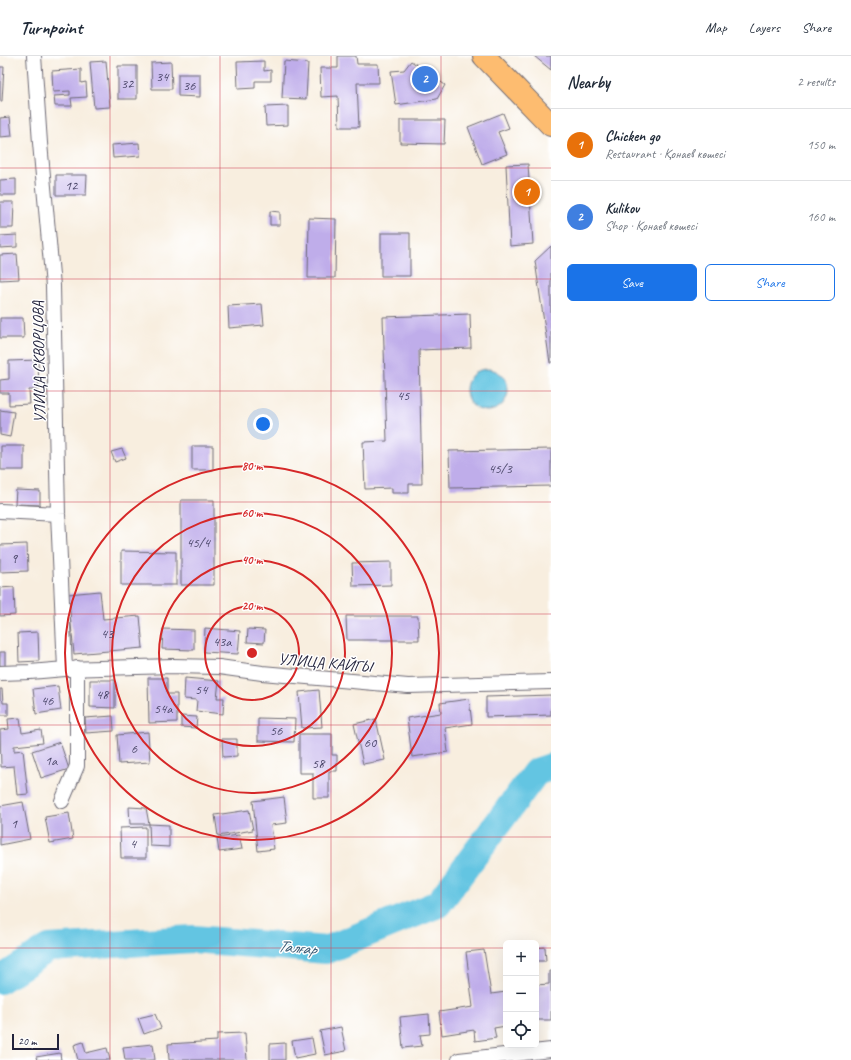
<!DOCTYPE html>
<html lang="en">
<head>
<meta charset="utf-8">
<style>
  body { margin:0; font-family:Caveat,sans-serif; background:#f6f6f7; color:#1f2937 }
  .controls { position:absolute; right:12px; bottom:12px; display:grid; overflow:hidden; border-radius:6px; box-shadow:0 4px 16px #0002 }
  .controls button { width:36px; height:36px; display:grid; place-items:center; padding:0; border:0; border-bottom:1px solid #e0e1e3; background:#fff; color:#1f2937; font:20px sans-serif }
  .scale { position:absolute; left:12px; bottom:10px; width:47px; box-sizing:border-box; padding-left:4px; border:2px solid #22223b; border-top:0; font-size:11px; line-height:14px; white-space:nowrap; color:#22223b; -webkit-text-stroke:3px #fff; paint-order:stroke }
  .you { position:absolute; left:263px; top:368px; width:14px; height:14px; margin:-10px; border:3px solid #fff; border-radius:50%; background:#1a73e8; box-shadow:0 0 0 6px #1a73e833 }
  .badge { display:grid; place-items:center; width:26px; height:26px; border-radius:50%; background:#1a73e8; color:#fff; font-size:13px; font-weight:700 }
  .pin { position:absolute; translate:-50% -50%; border:2px solid #fff; box-shadow:0 1px 4px #0006 }
  .list { margin:0; padding:0; list-style:none }
  h2 { display:flex; justify-content:space-between; align-items:center; height:52px; margin:0; padding:0 16px; font-size:17px }
  h2 small { font-size:13px; font-weight:400; color:#747a83 }
  .list li { display:grid; grid-template-columns:26px 1fr auto; gap:12px; align-items:center; box-sizing:border-box; height:72px; padding:0 16px; border-top:1px solid #e0e1e3 }
  .list b { display:block; font-size:15px; white-space:nowrap }
  .list p { margin:0; font-size:13px; white-space:nowrap; color:#747a83 }
  .list em { font-size:13px; font-style:normal; color:#747a83 }
  .actions { display:flex; gap:8px; padding:12px 16px }
  .actions a { flex:1; padding:9px 0; border:1px solid #1a73e8; border-radius:6px; text-align:center; font-size:14px; color:#1a73e8 }
  .actions .main { background:#1a73e8; color:#fff }
  .icon { flex:none; width:22px; height:22px; fill:none; stroke:currentColor; stroke-width:2; stroke-linecap:round; stroke-linejoin:round }
  .map { position:relative; flex:none; width:551px; height:1004px; overflow:hidden }
  header { display:flex; align-items:center; gap:24px; box-sizing:border-box; height:56px; padding:0 20px; background:#fff; border-bottom:1px solid #e0e1e3 }
  header strong { font-size:19px }
  nav { display:flex; gap:22px; margin-inline-start:auto; font-size:14px }
  main { display:flex }
  aside { flex:1; background:#fff }
  .map>svg:first-child { display:block }
  .water { fill:#64c5e2; stroke:#43748e }
  .lines { fill:none; stroke-linecap:round; stroke-linejoin:round }
  .river { stroke:#64c5e2; stroke-width:28 }
  .building { fill:#bfadea }
  .street-casing { stroke:#6d6974; stroke-width:16 }
  .primary-casing { stroke:#6d6974; stroke-width:24 }
  .street { stroke:#fff; stroke-width:14 }
  .primary { stroke:#fdbc70; stroke-width:22 }
  .grid { fill:none; stroke:#d1495b; stroke-width:1; stroke-opacity:0.55 }
  .ring { fill:none; stroke:#d62828; stroke-width:2 }
  .labels { text-anchor:middle; stroke-width:3; stroke-linejoin:round; paint-order:stroke }
  .number-label { font-size:14px; fill:#494567 }
  .street-label { font-size:16px; fill:#22223b; stroke:#fff }
  .water-label { font-size:17px; font-style:italic; fill:#395b75; stroke:#fff }
  .centre { fill:#d62828; stroke:#fff; stroke-width:2 }
  .ring-label { font-size:12px; text-anchor:middle; font-weight:bold; fill:#d62828; stroke:#fff; stroke-width:3; stroke-linejoin:round; paint-order:stroke }
</style>
</head>
<body>
<header>
<strong>Turnpoint</strong>
<nav><a>Map</a><a>Layers</a><a>Share</a></nav>
</header>
<main>
<div class="map">
<svg width="551" height="1004" viewBox="0 0 551 1004">
  <rect width="100%" height="100%" fill="#fff"/>
  <filter id="ink" filterUnits="userSpaceOnUse"><feTurbulence type="fractalNoise" baseFrequency=".025" numOctaves="2"/><feDisplacementMap in="SourceGraphic" scale="8" xChannelSelector="R" yChannelSelector="G"/><feConvolveMatrix kernelMatrix="1 2 1 2 8 2 1 2 1" color-interpolation-filters="sRGB"/></filter>
  <filter id="wash" filterUnits="userSpaceOnUse"><feTurbulence type="fractalNoise" baseFrequency=".012" numOctaves="4" result="noise"/><feDisplacementMap in="SourceGraphic" scale="16" xChannelSelector="R" yChannelSelector="G"/><feGaussianBlur stdDeviation="0.9" result="paint"/><feColorMatrix in="noise" values="0 0 0 0 0 0 0 0 0 0 0 0 0 0 0 0 0 1.4 0 .05"/><feComposite in="paint" operator="in"/></filter>
  <g filter="url(#wash)">
    <rect width="100%" height="100%" fill="#f8eedf"/>
    <path class="water" d="M466 334a21 21 0 1 1 42 0a21 21 0 1 1-42 0Z"/>
    <g class="lines">
      <path class="river" d="M0,924L49,892L193,883L326,894L438,848L536,716L551,711"/>
    </g>
    <g id="blocks">
      <path class="building" d="M338,0H356L357,8H378L379,27H357L359,71H339L338,40L321,41L320,12H338Z
        M534,0H551V14Z
        M106,5L110,51L94,52L90,6Z
        M264,5V15L271,14V25H255V32L238,33L237,6Z
        M284,5L308,7L306,43L282,42Z
        M411,5L420,11L425,9L426,16L434,15V21L445,29L437,43L396,49L391,15L404,14Z
        M171,6L172,33H152L151,7Z
        M118,10H137V43H118Z
        M0,11H4L2,45H0Z
        M81,13V27L86,26L87,41L71,42L72,50H55L54,40L70,39V35L53,36L52,15Z
        M178,18H200V41L178,40Z
        M288,50V69L266,70L265,51Z
        M503,57L509,72L498,76L507,98L482,108L468,71Z
        M10,61L12,80L0,81V62Z
        M400,64H445L444,88L400,87Z
        M139,87L140,100L113,102L112,89Z
        M528,108L533,188L510,190L506,109Z
        M56,119H87L86,139H56Z
        M16,123V139H0V124Z
        M0,146H14L13,172H0Z
        M270,155L280,156V169H270Z
        M309,162L336,163L335,222H308Z
        M381,177H410V220H381Z
        M17,179V191L0,192V180Z
        M551,190V307H550L535,205Z
        M17,198L19,223L0,224V199Z
        M262,248L264,269L229,272L228,250Z
        M470,258L471,292L419,294L422,428H409V437H392V432L365,433L363,386L387,385L383,261Z
        M0,262H23L24,282H0Z
        M38,304L39,334H29L30,348L9,349V337H0V324L9,323V305Z
        M0,354L14,356L10,381L0,379Z
        M1,390H24V414H1Z
        M192,390H213V414H192Z
        M122,393L126,402L115,406L111,396Z
        M551,393V430L450,432L449,395Z
        M16,434L40,435V449L15,448Z
        M181,444H214V529H181Z
        M27,488L28,515L0,516V489Z
        M121,495L176,496V529H121Z
        M391,506V529L353,530L352,507Z
        M14,531L15,559L0,560V532Z
        M100,535L103,563L140,560L143,592L74,598L68,538Z
        M346,560H418L419,584H347Z
        M205,572L240,575L238,598L204,596Z
        M163,573L194,574V594L162,593Z
        M248,573L265,574L264,587L247,586Z
        M38,576L39,605L19,606L18,577Z
        M0,596H5V612H0Z
        M148,622H167V638H177V666L149,667Z
        M185,622L219,625L217,642H224L223,658L196,655L197,644L184,643Z
        M90,624H115V652L90,651Z
        M58,630L61,654L36,658L33,633Z
        M0,633H2L3,647H8V659H0Z
        M319,634L322,671L302,672L299,636Z
        M551,639V659L486,661V641Z
        M469,643L472,668L445,672L448,696L412,701L407,662L441,657L440,647Z
        M113,660L114,675L86,677L85,662Z
        M181,660L197,661L196,672L181,671Z
        M20,662L22,677L41,674L43,687L14,690V695L23,694L28,738L17,739L14,710L1,711L0,674L9,673L8,663Z
        M258,662L295,663L294,686L258,685Z
        M376,663L385,704L363,708L354,668Z
        M148,676L150,706L119,708L117,679Z
        M299,678H332V699H337V715H329V742H313V717H299Z
        M222,683H237V700L223,701Z
        M60,686L69,713L41,722L32,695Z
        M284,741L287,767L271,769L274,793L258,795L253,745Z
        M23,746L30,783L0,789V750Z
        M129,751L146,752L149,768H130Z
        M249,754L253,774L218,780L215,759Z
        M69,757L73,783L50,787L45,761Z
        M149,768L169,769V791L150,790Z
        M146,771V802H121L120,772Z
        M239,779L242,793L219,796L217,782Z
        M545,891L546,905H536V892Z
        M484,894L491,938L506,936V970L494,972L496,982L475,985L474,974L442,979L439,956L473,951L466,896Z
        M549,915H551V964H536V929L549,928Z
        M155,958L161,972L144,978L138,962Z
        M429,958L430,978L420,979L422,990L403,992L400,961Z
        M341,971L346,995L325,999L320,975Z
        M245,977L247,1004H169L168,988L217,985V978Z
        M312,982L315,998L295,1002L292,985Z
        M83,986L86,997L107,992L110,1004H78L74,989Z
        M285,987V1004H270V988Z
        M153,988L155,1004H125L123,991Z
        M60,997L61,1004H37L36,1001Z"/>
    </g>
  </g>
  <g filter="url(#ink)">
    <use href="#blocks" fill-opacity="0" stroke="#6d6974" stroke-width="1"/>
    <g class="lines">
      <defs>
        <path id="street" d="M34,0L40,87L53,230L58,458L65,613
          M0,455L58,458
          M0,617L30,616L65,613L173,610L219,611L262,617L408,630L551,626
          M62,745L77,710V612
          M459,1004L551,994"/>
        <path id="primary" d="M484,0L551,69"/>
      </defs>
      <use href="#street" class="street-casing"/>
      <use href="#primary" class="primary-casing"/>
      <use href="#street" class="street"/>
      <use href="#primary" class="primary"/>
    </g>
  </g>
  <path class="grid" d="M110,0V1004M220,0V1004M331,0V1004M441,0V1004M0,112H551M0,223H551M0,335H551M0,446H551M0,558H551M0,669H551M0,781H551M0,892H506M536,892H551"/>
  <g class="ring">
    <circle cx="252" cy="597" r="47"/>
    <circle cx="252" cy="597" r="93"/>
    <circle cx="252" cy="597" r="140"/>
    <circle cx="252" cy="597" r="187"/>
  </g>
  <g class="labels">
    <g class="number-label">
      <text x="162" y="25">34</text>
      <text x="127" y="32">32</text>
      <text x="189" y="34">36</text>
      <text x="71" y="134">12</text>
      <text x="403" y="344">45</text>
      <text x="500" y="417">45/3</text>
      <text x="198" y="491">45/4</text>
      <text x="14" y="507">9</text>
      <text x="107" y="582">43</text>
      <text x="222" y="590">43а</text>
      <text x="201" y="638">54</text>
      <text x="102" y="643">48</text>
      <text x="47" y="649">46</text>
      <text x="163" y="657">54а</text>
      <text x="276" y="679">56</text>
      <text x="370" y="691">60</text>
      <text x="134" y="697">6</text>
      <text x="51" y="709">1а</text>
      <text x="318" y="712">58</text>
      <text x="14" y="772">1</text>
      <text x="133" y="792">4</text>
    </g>
    <g class="street-label">
      <text transform="translate(38 306) rotate(-91)" y="6">УЛИЦА СКВОРЦОВА</text>
      <text transform="translate(325 606) rotate(5)" y="6">УЛИЦА КАЙГЫ</text>
    </g>
    <g class="water-label">
      <text transform="translate(297 891) rotate(5)" y="6">Талғар</text>
    </g>
  </g>
  <circle cx="252" cy="597" r="6" class="centre"/>
  <g class="ring-label">
    <text x="252" y="414">80 m</text>
    <text x="252" y="461">60 m</text>
    <text x="252" y="508">40 m</text>
    <text x="252" y="554">20 m</text>
  </g>
</svg>
<div class="controls">
<button>+</button>
<button>−</button>
<button><svg class="icon" aria-label="locate" viewBox="0 0 24 24"><circle cx="12" cy="12" r="6"/><path d="M12 2v4M12 18v4M2 12h4M18 12h4"/></svg></button>
</div>
<div class="scale">20 m</div>
<div class="you"></div>
<div class="pin badge" style="left:527px;top:136px;background:#e8710a">1</div>
<div class="pin badge" style="left:425px;top:23px;background:#3f7fe0">2</div>
</div>
<aside>
<h2>Nearby<small>2 results</small></h2>
<ul class="list">
<li><span class="badge" style="background:#e8710a">1</span><div><b>Chicken go</b><p>Restaurant · Қонаев көшесі</p></div><em>150 m</em></li>
<li><span class="badge" style="background:#3f7fe0">2</span><div><b>Kulikov</b><p>Shop · Қонаев көшесі</p></div><em>160 m</em></li>
</ul>
<div class="actions"><a class="main">Save</a><a>Share</a></div>
</aside>
</main>
</body>
</html>
